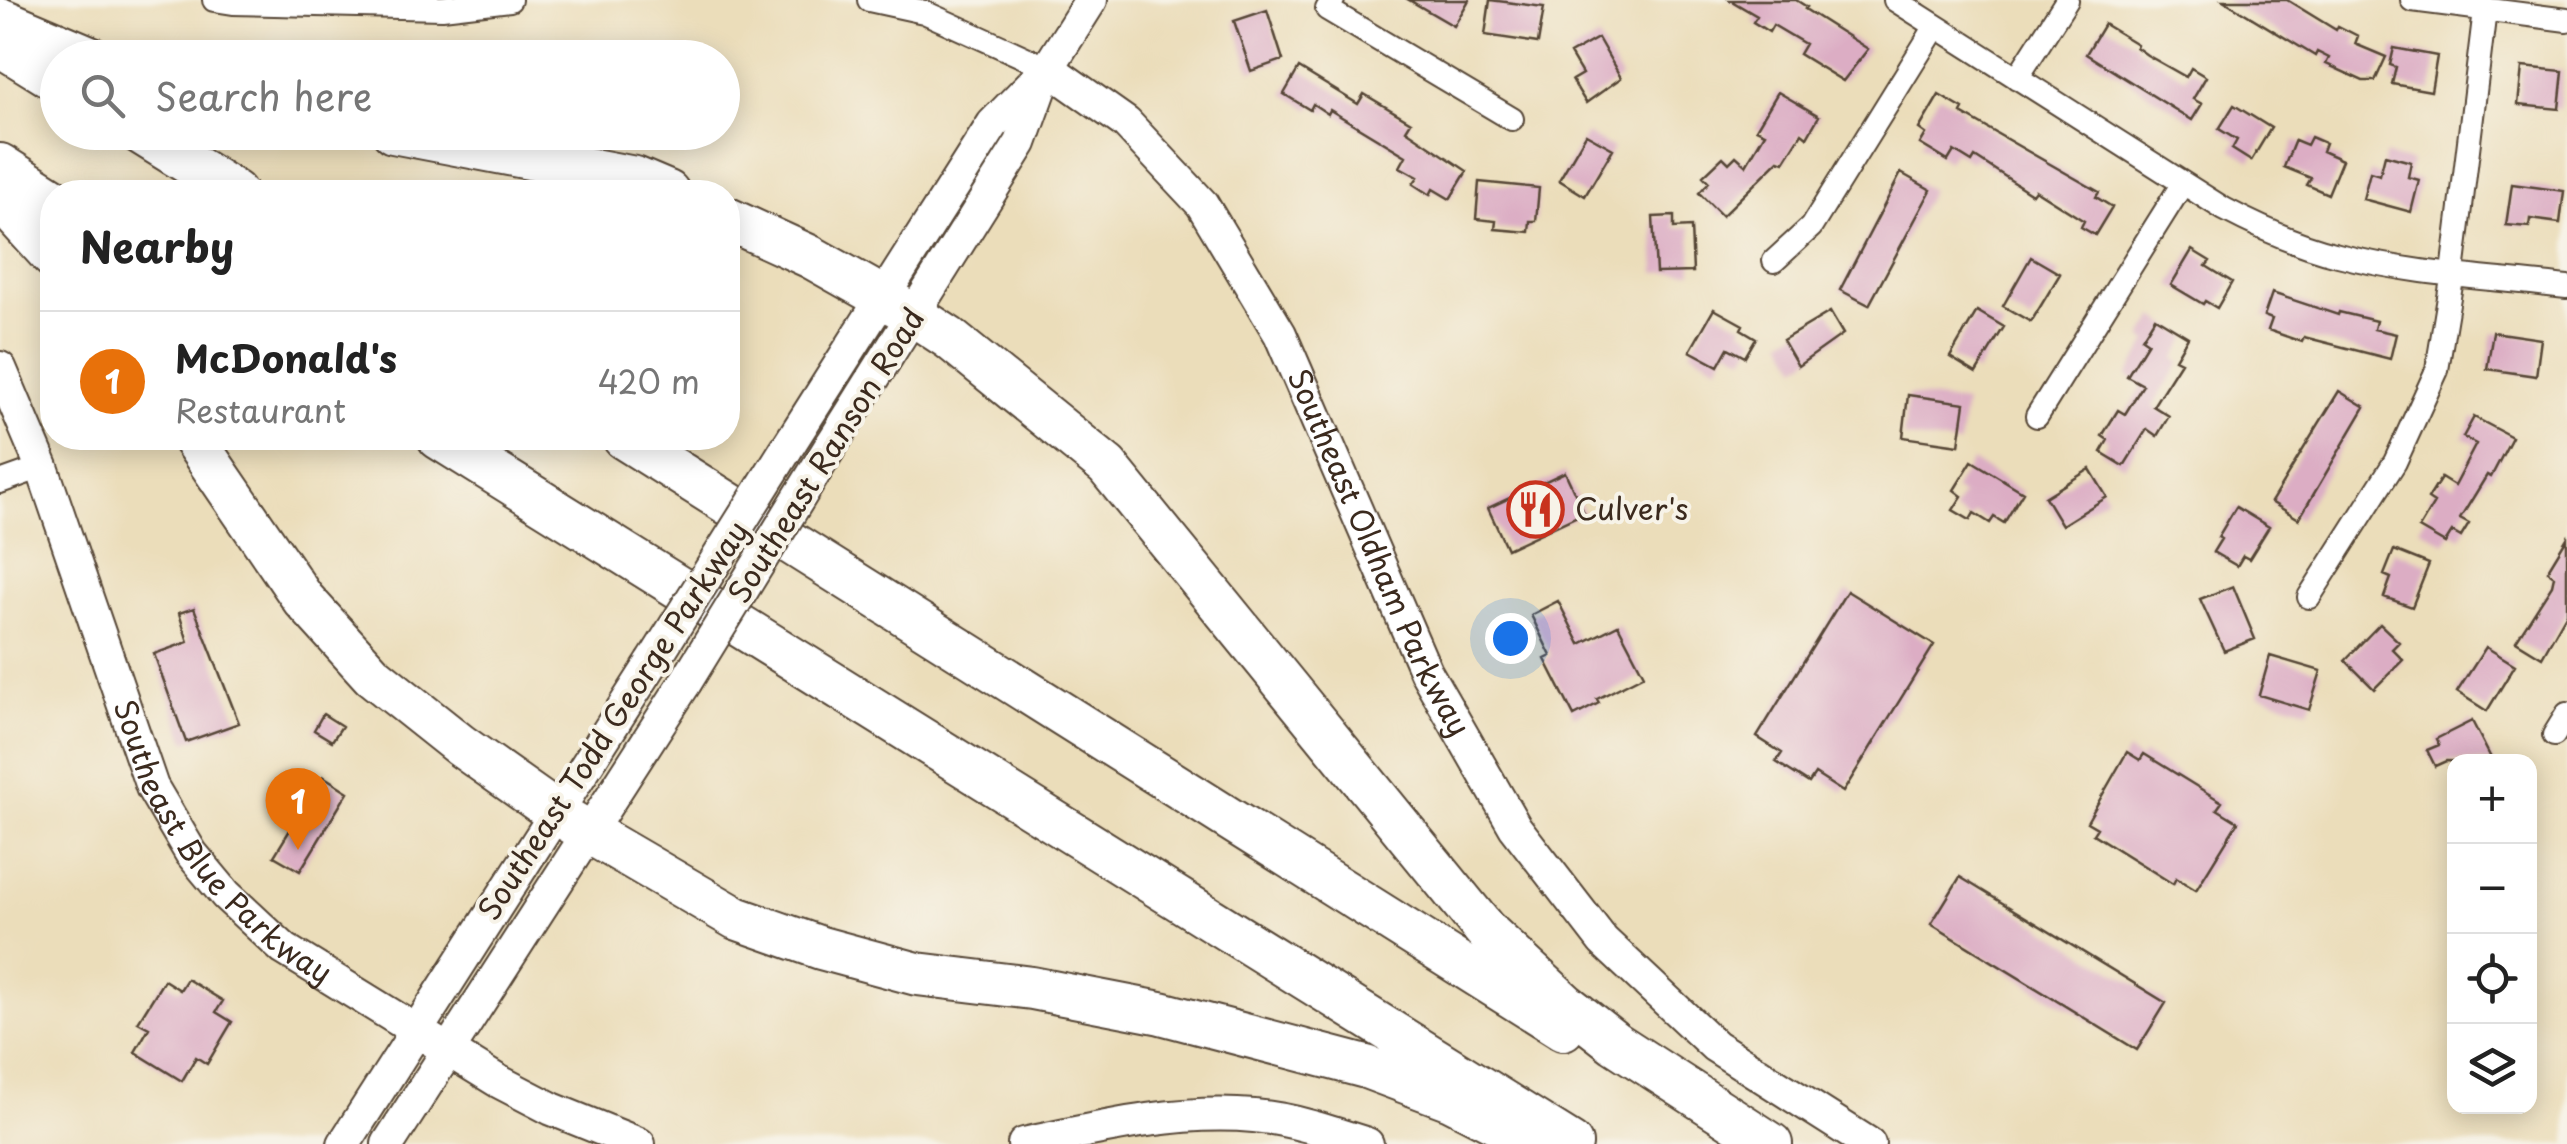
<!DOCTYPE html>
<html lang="en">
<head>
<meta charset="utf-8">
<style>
  body { margin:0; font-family:"Playpen Sans",sans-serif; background:#f6f6f6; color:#222 }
  .controls { position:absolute; right:30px; bottom:30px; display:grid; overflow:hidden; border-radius:20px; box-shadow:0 5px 25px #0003 }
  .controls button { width:90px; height:90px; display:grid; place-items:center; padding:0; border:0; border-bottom:2px solid #e0e0e0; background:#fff; color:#222; font:50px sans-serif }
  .you { position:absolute; left:1510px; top:638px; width:35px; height:35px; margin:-25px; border:8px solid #fff; border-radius:50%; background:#1a73e8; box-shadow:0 0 0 15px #1a73e833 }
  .badge { display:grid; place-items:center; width:65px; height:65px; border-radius:50%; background:#ea580c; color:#fff; font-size:32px; font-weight:700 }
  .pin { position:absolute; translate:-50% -82px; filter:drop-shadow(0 2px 5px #0008) }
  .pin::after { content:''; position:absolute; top:52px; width:35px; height:30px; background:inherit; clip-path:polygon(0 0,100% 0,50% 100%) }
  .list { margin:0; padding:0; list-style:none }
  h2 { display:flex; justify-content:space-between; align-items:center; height:130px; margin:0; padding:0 40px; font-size:42px }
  h2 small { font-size:32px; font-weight:400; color:#767676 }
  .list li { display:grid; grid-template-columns:65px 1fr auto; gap:30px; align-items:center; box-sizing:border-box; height:140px; padding:0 40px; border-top:2px solid #e0e0e0 }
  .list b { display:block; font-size:38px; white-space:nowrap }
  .list p { margin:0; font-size:32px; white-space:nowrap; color:#767676 }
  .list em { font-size:32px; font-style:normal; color:#767676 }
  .icon { flex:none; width:55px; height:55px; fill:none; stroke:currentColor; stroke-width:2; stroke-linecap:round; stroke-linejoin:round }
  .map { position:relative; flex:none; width:2567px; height:1144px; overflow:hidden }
  .search { position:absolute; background:#fff; box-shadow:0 5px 25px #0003; left:40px; top:40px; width:700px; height:110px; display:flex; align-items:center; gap:25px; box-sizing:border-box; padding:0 35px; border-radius:55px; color:#767676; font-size:38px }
  .panel { position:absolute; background:#fff; box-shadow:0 5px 25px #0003; left:40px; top:180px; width:700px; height:270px; border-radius:40px }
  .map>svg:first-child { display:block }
  .building { fill:#dcadc4 }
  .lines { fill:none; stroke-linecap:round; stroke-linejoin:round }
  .street-casing { stroke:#554535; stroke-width:26 }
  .secondary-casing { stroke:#554535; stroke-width:36 }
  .highway-casing { stroke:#554535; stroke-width:46 }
  .street { stroke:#fff; stroke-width:22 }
  .secondary { stroke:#fff; stroke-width:32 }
  .highway { stroke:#fff; stroke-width:42 }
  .secondary-bridge-casing { stroke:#554535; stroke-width:36; stroke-linecap:butt }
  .secondary-bridge { stroke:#fff; stroke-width:32 }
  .labels { text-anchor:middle; stroke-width:8; stroke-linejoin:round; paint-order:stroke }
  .street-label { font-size:30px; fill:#3b2a1e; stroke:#f7f3e8 }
  .poi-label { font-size:30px; fill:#3b2a1e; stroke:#f7f3e8; text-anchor:start }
</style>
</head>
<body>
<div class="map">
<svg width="2567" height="1144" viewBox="0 0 2567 1144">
  <rect width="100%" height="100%" fill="#f7f3e8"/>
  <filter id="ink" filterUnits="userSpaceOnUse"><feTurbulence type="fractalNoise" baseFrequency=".01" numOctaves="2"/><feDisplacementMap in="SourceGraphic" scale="20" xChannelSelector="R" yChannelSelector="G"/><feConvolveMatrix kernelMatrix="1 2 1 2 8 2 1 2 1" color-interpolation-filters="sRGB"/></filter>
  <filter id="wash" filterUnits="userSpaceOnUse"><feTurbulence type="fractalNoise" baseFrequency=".0048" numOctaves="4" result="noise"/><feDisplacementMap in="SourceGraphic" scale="40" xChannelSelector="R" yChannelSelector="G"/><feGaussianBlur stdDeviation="2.25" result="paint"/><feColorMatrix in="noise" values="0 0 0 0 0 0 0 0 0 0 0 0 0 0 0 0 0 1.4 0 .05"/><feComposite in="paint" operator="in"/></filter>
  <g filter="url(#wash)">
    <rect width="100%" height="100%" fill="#ebddba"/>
    <g id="blocks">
      <path class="building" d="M1409,0H1469L1454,26Z
        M1490,0L1544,7L1538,43L1485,35Z
        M1730,0H1796L1807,7L1805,9L1868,49L1843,81L1799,54L1805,44L1773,25L1769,32L1753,22L1757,16Z
        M2223,0H2287L2336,30L2338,26L2358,36L2355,44L2386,57L2375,81H2363L2326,64L2329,58L2317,52L2315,56Z
        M1267,10L1283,60L1251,71L1234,21Z
        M2104,24L2137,44L2136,47L2147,55L2186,77L2191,68L2206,77L2193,99L2202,104L2192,120L2086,54Z
        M1598,38L1621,78L1586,103L1572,80L1582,74L1570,54Z
        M2394,48L2437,56L2431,91L2392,84L2396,67L2390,65Z
        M2522,67L2563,71L2559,109L2518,105Z
        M1299,68L1358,104L1364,94L1411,122L1406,130L1467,171L1450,199L1433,189L1430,195L1413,184L1418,177L1400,167L1406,156L1330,110L1328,114L1313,104L1310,110L1284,94Z
        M1778,92L1819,116L1807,137L1802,133L1784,162L1779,160L1722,216L1699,193L1709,182L1703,176L1723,157L1729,163L1736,156L1746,165L1765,133L1756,129Z
        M1939,95L1963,109L1961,113L2099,192L2096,197L2112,207L2095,235L2081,227L2084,221L2035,190L2032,194L1975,157L1972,162L1954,151L1948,161L1920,144L1926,134L1919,129Z
        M2234,105L2271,128L2251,161L2232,149L2237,140L2219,129Z
        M1586,134L1613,149L1585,196L1559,180Z
        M2311,137L2325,143L2322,151L2342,160L2328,194L2307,185L2311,178L2284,167L2295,140L2307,145Z
        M2385,155L2411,162L2408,177L2419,180L2411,212L2363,199L2370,172L2380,175Z
        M1901,173L1931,190L1869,305L1840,290Z
        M1479,182L1539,188L1536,221H1530L1529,232L1495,229L1496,221L1476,219Z
        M2512,184L2564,191L2560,223L2530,219L2529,227L2506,225Z
        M1674,216V228L1691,227L1693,272L1656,273L1653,217Z
        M2192,250L2210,261L2206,266L2232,282L2217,308L2205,301L2203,304L2171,285Z
        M2031,257L2060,274L2031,322L2003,306Z
        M2272,293L2338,315L2339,312L2376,321L2374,329L2396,334L2390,359L2304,337L2302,342L2268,330L2272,319L2264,316Z
        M1714,309L1743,325L1741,329L1756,338L1745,357L1728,348L1718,366L1690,351Z
        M1977,311L2004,327L1976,373L1950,357Z
        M1830,312L1843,334L1798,366L1783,340Z
        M2155,317L2188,337L2175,359L2181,362L2153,406L2169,416L2157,436L2147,429L2124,466L2101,452L2108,440L2102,436L2118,410L2125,414L2143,385L2127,376L2148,342L2142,338Z
        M2493,332L2541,339L2536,376L2487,369Z
        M2339,391L2365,407L2299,519L2271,502Z
        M1908,395L1965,403L1959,445L1903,437Z
        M2474,417L2512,437L2491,477L2487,475L2460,519L2469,524L2461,537L2452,532L2445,543L2419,528L2434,503L2428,499L2441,478L2454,486L2476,444L2463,437Z
        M1972,461L2023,492L2004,523L1994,517L1990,523L1974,513L1970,520L1953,510L1962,496L1954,490Z
        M2090,469L2107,497L2062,525L2045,497Z
        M1565,472L1584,513L1507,549L1488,508Z
        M2236,507L2269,527L2249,559L2243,556L2237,566L2213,552L2221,539L2218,537Z
        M2567,538V613L2542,657L2516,641L2552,585L2554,576L2547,571Z
        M2394,550L2429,564L2412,607L2384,597L2391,578L2384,575Z
        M2233,586L2255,639L2224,651L2200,599Z
        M1847,591L1934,645L1843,792L1815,774L1809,783L1776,762L1782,753L1757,737Z
        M1558,601L1580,644L1618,625L1644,675L1597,699L1599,703L1574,716L1545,659L1551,656L1531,615Z
        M194,608L239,723L186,742L154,654L188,642L179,613Z
        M2380,624L2399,642L2392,649L2403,660L2374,689L2345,660Z
        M2486,647L2515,665L2487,711L2457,692Z
        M2270,656L2321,671L2309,710L2259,695Z
        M323,714L342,726L332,741L314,730Z
        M2472,721L2493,762L2446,761L2435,766L2427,750L2439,745L2436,739Z
        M2127,752L2140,760L2144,754L2222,802L2217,809L2238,822L2196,890L2176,878L2173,884L2093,834L2097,828L2087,822Z
        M323,776L348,792L300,871L274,856Z
        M1960,877L2166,1003L2137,1050L1931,924Z
        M187,979L223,1001L216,1012L232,1022L207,1064L196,1057L182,1081L135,1052L149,1028L138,1022L164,980L180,990Z"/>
    </g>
  </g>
  <g filter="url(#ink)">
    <use href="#blocks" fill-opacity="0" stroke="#554535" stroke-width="2.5"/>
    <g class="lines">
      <defs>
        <path id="street" d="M214,0L233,3L442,8L510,0
          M869,0L924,12L1048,68
          M1333,0L1327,9L1512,119
          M1895,0L2224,209C2260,228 2298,245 2338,255C2412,274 2491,278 2567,287
          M2412,0L2567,20
          M2017,78L2067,0
          M1774,261L1811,227L1936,26
          M2037,416L2183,183
          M0,482L42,467
          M2309,597L2395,462L2437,370L2453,273L2485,10
          M2554,735L2567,714"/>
        <g id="secondary">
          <path id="s1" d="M1048,68L1126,123L1202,204L1280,334L1426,672L1515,827L1603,941L1715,1046L1869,1144"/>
          <path id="s2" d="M0,368L42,467L152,787L191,853L226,895L284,949L498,1081L552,1109L639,1144"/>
          <path d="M832,444L1021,143L1048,68L1091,0"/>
          <path d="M785,451L993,124L1041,75"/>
          <path d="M344,1144L652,663"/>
          <path d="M388,1144L685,683"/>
          <path d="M1024,1144C1099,1128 1176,1109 1254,1116C1292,1119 1330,1132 1367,1144"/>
        </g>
        <path id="highway" d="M0,19L92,58
          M0,45L58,81
          M139,132L235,192
          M393,132L635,178L668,192
          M0,165L52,198
          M0,199L52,256
          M728,219L811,257L914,315L949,338L1107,466L1485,930L1565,1004L1615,1043L1771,1144
          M193,438L303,599L372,675L460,745L556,813L736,918L821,948L917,974L1032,988L1161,1013L1366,1067L1451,1099L1539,1144
          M439,438L1571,1144
          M624,438L1563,1029"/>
      </defs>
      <use href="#street" class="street-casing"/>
      <use href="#secondary" class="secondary-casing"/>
      <use href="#highway" class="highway-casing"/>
      <use href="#street" class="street"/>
      <use href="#secondary" class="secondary"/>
      <use href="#highway" class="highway"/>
      <defs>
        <path id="secondary-bridge" d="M652,663L785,451
          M685,683L832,444"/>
      </defs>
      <use href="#secondary-bridge" class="secondary-bridge-casing"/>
      <use href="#secondary-bridge" class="secondary-bridge"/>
    </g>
  </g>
  <defs>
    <symbol id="restaurant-ring" viewBox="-11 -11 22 22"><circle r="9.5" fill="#f7f3e8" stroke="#c8321e" stroke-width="1.5"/><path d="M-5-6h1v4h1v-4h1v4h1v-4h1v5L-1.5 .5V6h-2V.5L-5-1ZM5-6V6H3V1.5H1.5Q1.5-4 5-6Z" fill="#c8321e"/></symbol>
  </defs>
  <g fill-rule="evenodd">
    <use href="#restaurant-ring" x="1504" y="478" width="63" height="63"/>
  </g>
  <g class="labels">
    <g class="street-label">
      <text transform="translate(827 456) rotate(-58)" y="10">Southeast Ranson Road</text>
      <text dy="10" stroke="none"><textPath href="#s1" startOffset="598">Southeast Oldham Parkway</textPath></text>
      <text transform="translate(614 721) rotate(-57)" y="10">Southeast Todd George Parkway</text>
      <text dy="10" stroke="none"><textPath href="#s2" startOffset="532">Southeast Blue Parkway</textPath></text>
    </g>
    <g class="poi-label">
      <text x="1575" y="520">Culver's</text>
    </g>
  </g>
</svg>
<div class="controls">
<button>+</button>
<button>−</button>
<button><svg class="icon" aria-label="locate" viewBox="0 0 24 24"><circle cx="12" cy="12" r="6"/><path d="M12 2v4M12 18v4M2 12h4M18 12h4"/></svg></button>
<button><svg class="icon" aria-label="layers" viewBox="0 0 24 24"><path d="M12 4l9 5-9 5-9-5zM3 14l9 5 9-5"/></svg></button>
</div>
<div class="you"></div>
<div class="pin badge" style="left:298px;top:850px;background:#e8710a">1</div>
<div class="search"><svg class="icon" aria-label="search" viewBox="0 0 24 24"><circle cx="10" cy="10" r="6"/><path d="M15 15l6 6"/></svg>Search here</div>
<section class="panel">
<h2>Nearby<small></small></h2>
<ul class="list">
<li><span class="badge" style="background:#e8710a">1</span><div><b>McDonald's</b><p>Restaurant</p></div><em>420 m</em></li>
</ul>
</section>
</div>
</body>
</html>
